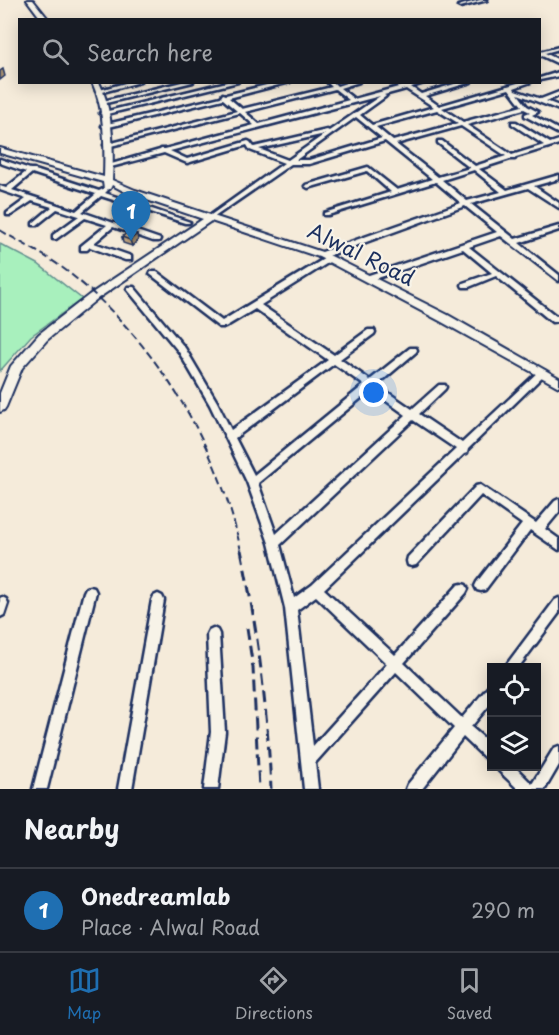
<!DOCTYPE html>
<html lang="en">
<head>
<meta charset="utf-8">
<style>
  body { margin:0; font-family:"Playpen Sans",sans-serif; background:#20242c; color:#f1f3f6 }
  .controls { position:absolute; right:18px; bottom:18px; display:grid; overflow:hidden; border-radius:0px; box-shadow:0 3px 15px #0003 }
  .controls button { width:54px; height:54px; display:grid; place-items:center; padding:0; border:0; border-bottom:2px solid #363941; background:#171b24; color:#f1f3f6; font:30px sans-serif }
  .you { position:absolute; left:374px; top:393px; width:21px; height:21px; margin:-15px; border:4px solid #fff; border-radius:50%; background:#1a73e8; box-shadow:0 0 0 9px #1a73e833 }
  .badge { display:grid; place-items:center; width:39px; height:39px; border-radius:50%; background:#1f6fb2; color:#fff; font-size:20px; font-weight:700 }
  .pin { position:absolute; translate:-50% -50px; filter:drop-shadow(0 2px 3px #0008) }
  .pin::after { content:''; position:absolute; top:32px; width:21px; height:18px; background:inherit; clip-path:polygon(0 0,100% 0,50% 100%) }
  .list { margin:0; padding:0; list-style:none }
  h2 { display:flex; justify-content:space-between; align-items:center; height:78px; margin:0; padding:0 24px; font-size:26px }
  h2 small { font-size:20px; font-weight:400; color:#9ea1a6 }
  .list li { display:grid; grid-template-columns:39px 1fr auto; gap:18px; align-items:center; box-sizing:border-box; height:84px; padding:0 24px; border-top:2px solid #363941 }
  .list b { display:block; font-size:22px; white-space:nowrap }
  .list p { margin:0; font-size:20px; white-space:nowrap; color:#9ea1a6 }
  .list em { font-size:20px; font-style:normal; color:#9ea1a6 }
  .icon { flex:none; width:33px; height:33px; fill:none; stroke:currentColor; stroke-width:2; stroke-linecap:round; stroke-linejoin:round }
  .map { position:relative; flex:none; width:559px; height:789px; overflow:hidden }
  .search { position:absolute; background:#171b24; box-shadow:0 3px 15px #0003; left:18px; right:18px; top:18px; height:66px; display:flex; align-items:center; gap:15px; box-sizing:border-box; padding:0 21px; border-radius:0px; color:#9ea1a6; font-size:22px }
  .sheet { height:162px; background:#171b24 }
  nav { display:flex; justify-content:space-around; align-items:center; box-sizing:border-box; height:84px; border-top:2px solid #363941; background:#171b24; font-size:16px; color:#9ea1a6 }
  nav a { display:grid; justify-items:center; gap:3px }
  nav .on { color:#1f6fb2 }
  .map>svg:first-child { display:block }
  .green { fill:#a8f0bd; stroke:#62908e; stroke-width:1.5 }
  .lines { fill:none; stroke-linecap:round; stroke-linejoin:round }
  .street-casing { stroke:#1b2f5e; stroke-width:5 }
  .secondary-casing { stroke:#1b2f5e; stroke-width:4 }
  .street { fill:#f7f3e8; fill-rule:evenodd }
  .secondary { fill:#f7f3e8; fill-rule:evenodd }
  .rail-far1 { stroke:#1b2f5e; stroke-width:2; stroke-dasharray:8 4; stroke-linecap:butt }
  .rail { stroke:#1b2f5e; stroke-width:3; stroke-dasharray:12 6; stroke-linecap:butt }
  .wall { fill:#ceb08a; stroke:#1b2f5e; stroke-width:1.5 }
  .shaded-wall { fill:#a79070; stroke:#1b2f5e; stroke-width:1.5 }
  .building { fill:#efcda0; stroke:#1b2f5e; stroke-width:1.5 }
  .labels { text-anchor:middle; stroke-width:4.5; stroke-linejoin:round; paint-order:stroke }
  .street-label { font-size:21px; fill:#1b2f5e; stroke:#f7f3e8 }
</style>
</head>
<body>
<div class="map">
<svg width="559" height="789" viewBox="0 0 559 789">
  <rect width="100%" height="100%" fill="#f5ebda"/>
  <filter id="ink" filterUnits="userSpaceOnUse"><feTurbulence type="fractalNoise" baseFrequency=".0167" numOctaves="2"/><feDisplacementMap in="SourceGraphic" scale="12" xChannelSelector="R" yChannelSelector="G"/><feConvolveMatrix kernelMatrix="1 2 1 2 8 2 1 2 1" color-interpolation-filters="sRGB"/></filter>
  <g filter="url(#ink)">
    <path class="green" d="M0,244L38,264L82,299L31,336L0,371Z"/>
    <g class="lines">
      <defs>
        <path id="street" d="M480,0H487L460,7L458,6Z
          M559,47V49L545,53L559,60V64L540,55V52Z
          M559,72V76L540,80V78Z
          M129,82H140L99,93L96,91Z
          M182,82H193L102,104L99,102Z
          M227,82H238L103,115L100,113Z
          M279,82H290L229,98L242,109L332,87L327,82H333L337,86L349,82H359L340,88L354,99L417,82H427L411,87L421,94L461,82H471L425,96L439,106L521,82H531L514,88L515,90L541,99L559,92V96L546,101L559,106V110L518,94L527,106L538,112L532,115L559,130V134L525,116V114L530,112L524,109L467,125L512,155L544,145L512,124V122H516L550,143L559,140V144L516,157L515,159H510L479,169L507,190L559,175V179L534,186L559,203V208L528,188L471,204L515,239L559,226V230L519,243L559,275V281L501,236L469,247L556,316L559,315V321L552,322L496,276L469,287H463L462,285L463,283L492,273L463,249L372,280H366V276L497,232L465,206L325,257H319V253L461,203L436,182L328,215H324V213L391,192L367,171L308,188L305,186L306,185L368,167L397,190L432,179L385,141L309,164H291L210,220L207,218L208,217L284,163L250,150L247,145L187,163L164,153L111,167L108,165L160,150L161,149H165L254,125L240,113L107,147L104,145L237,111L223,99L105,128L102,126L103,125L221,97L223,94L226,95ZM335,89L349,100L259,124L245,112ZM406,89L434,107L372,125L360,115L385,97L386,96L384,95ZM509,89L522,106L463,122L442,108ZM380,96L329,131L327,130L254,147L250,142L248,141L187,159L170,151ZM437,110L458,123L393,141L376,127ZM356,117L382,138L309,160H296ZM461,126L506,156L475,166L442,141H438V143L470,168L438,177L396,144ZM325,134L288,160L259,149ZM474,170L501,192L467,201L442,180Z
          M0,159L30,169H34L35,170L99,191L103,189H107L108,190L105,193L190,222L189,223H185L101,196L82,212L160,239L159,241H153L113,227L94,243L131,256V260H125L90,247L87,250H81V246L107,225L85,218L56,239H53V235L79,216L57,209L37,225H33V223L52,207L32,201L11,215H7V213L26,199L0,190V186L6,188L26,172L0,163ZM32,173L96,194L76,211L12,190Z
          M327,257H330L334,259L261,305L334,355L368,330H374L375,332L374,334L340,359L370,380L410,348H416L417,350L416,352L377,385L412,409L439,385H445L446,387L445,389L419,414L462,443L539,371H545L546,373L468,449L467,453L464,454L324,589L395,655L458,585L462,584L466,585L468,589L466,593L404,663L462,718L488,687L492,685V702L471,727L492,745V761L487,760L463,737L422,789H406L408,784L454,728L396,672L315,763L318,789H304L285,608L269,543L247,482L210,405L179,352L127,289L128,287H134L185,348L217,402L231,430L328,360L255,309L225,327H219L150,274L151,272H157L222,321ZM334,364L364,385L254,475L235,438ZM371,390L406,415L276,534L258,483ZM413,420L456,449L312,585L294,598L280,545ZM316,596L387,664L313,746L297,610Z
          M480,485L536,523L555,501L559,499V512L545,529L559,539V550L530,530L485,590L481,591L477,590L475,586L477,582L522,524L481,495L416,565L412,566L408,565L407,561L408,557L476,486Z
          M90,587L94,588L96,592L47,789H33L84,592L86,588Z
          M158,594L162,596L164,600L132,789H118L152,600L154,596Z
          M2,597L6,599L8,603L4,615L0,617V598Z
          M559,598V613L518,668H504L555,600Z
          M213,628L217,630L219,634L225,732L218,789H204L211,732L207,634L209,630Z
          M559,746V765L545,789H518L499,771L497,766H514L532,784L554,748Z"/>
        <path id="secondary" d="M27,0H33L49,20H42Z
          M92,82H99C113,110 114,149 112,180L135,190L325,253L448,315L559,378V387L440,321L319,257L211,221L97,299L47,340L22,368L6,407L4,410L0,412V393L11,366L39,334L89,295L203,219L129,194L112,185L110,189H104L103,182L0,153V148L104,177C105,147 105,110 92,82Z"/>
      </defs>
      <use href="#street" class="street-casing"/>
      <use href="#secondary" class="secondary-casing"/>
      <use href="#street" class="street"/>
      <use href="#secondary" class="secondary"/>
      <path class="rail-far1" d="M0,230C24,245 52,258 73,276C157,344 219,446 241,551"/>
      <path class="rail" d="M241,550C258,631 267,706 271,789
        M247,628L253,668L259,789"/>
    </g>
    <path class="wall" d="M122,237L138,240L132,246L123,243Z"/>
    <path class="shaded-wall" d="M3,69L5,76L0,80V71Z
      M137,234L138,240L132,246L130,240Z"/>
    <path class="building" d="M129,231L137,234L130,240L122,237Z"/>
  </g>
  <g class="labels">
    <g class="street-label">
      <text transform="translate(361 255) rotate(26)" y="7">Alwal Road</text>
    </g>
  </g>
</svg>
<div class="controls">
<button><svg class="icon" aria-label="locate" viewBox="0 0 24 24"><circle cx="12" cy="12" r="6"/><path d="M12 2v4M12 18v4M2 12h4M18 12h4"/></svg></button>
<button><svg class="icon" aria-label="layers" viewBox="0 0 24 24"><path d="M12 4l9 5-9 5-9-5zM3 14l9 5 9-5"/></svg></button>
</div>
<div class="you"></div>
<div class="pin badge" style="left:131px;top:241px">1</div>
<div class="search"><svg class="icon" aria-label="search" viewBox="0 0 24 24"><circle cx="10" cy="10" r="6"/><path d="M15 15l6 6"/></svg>Search here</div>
</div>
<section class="sheet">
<h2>Nearby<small></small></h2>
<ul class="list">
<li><span class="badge">1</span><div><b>Onedreamlab</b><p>Place · Alwal Road</p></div><em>290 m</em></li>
</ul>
</section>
<nav>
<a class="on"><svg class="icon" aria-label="map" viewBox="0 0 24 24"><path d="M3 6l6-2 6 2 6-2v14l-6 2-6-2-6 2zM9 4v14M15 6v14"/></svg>Map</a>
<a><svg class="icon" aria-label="directions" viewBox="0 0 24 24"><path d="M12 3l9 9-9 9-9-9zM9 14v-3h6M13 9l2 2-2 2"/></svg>Directions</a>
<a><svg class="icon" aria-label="saved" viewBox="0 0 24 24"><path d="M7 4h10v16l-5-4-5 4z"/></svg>Saved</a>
</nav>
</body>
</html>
